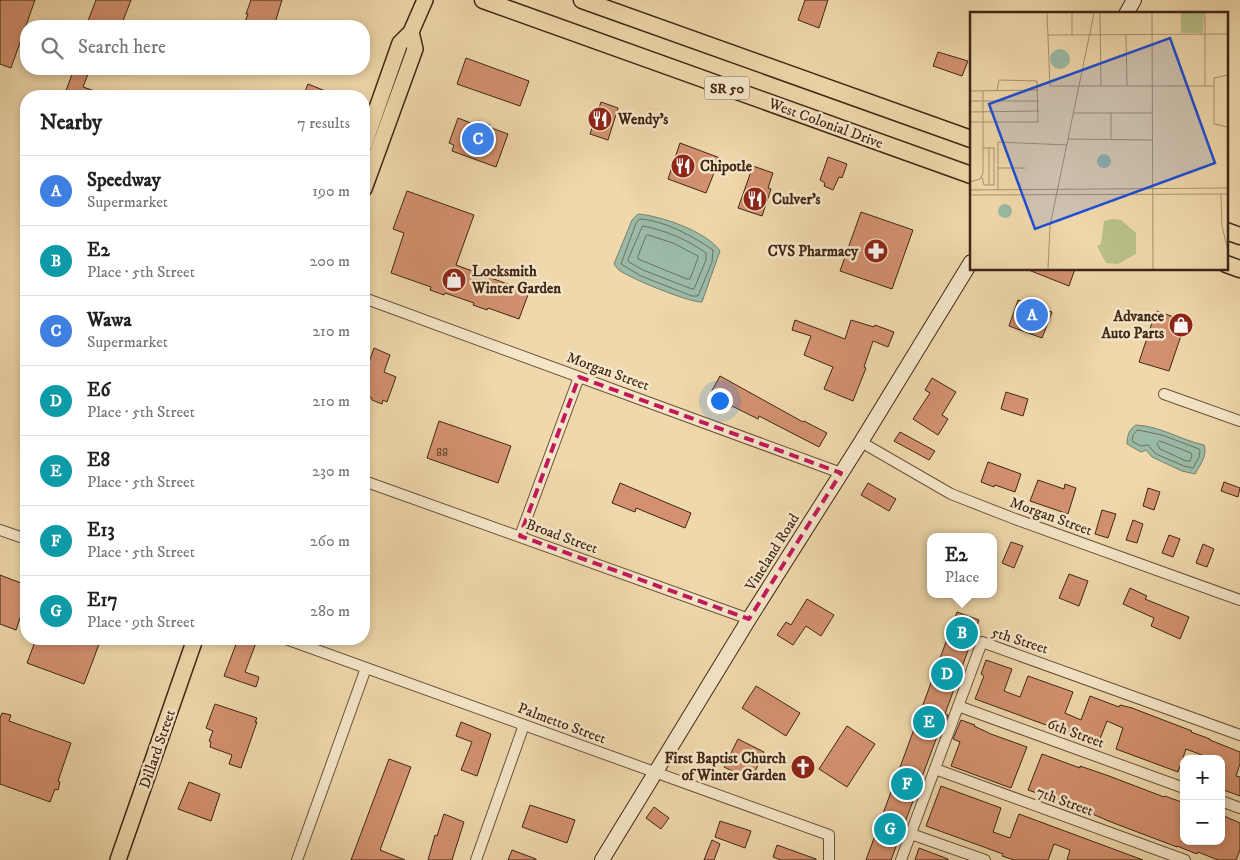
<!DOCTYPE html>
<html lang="en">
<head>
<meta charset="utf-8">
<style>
  body { margin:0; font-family:"IM FELL DW Pica",serif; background:#f2f2f2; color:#222 }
  .controls { position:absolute; right:15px; bottom:15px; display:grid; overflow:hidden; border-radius:10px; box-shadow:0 2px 8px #0003 }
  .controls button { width:45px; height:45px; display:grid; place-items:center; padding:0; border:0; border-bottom:1px solid #e0e0e0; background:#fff; color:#222; font:25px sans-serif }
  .you { position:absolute; left:719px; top:400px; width:18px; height:18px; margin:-12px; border:4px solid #fff; border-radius:50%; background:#1a73e8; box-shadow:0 0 0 8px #1a73e833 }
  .badge { display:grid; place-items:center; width:32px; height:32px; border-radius:50%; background:#1a73e8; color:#fff; font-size:16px; font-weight:700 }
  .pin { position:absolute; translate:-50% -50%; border:2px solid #fff; box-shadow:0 1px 5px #0006 }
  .popup { position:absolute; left:927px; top:533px; width:70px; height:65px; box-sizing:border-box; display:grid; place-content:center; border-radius:10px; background:#fff; filter:drop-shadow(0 1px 4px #0005); font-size:16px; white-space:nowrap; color:#767676 }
  .popup b { font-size:19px; color:#222 }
  .popup::after { content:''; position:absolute; left:50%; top:100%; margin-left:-10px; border:10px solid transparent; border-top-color:#fff }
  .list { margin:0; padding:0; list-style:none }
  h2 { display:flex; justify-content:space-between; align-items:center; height:65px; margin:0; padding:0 20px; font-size:21px }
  h2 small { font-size:16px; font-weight:400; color:#767676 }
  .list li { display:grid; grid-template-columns:32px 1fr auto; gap:15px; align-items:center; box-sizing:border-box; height:70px; padding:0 20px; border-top:1px solid #e0e0e0 }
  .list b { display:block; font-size:19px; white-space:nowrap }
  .list p { margin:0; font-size:16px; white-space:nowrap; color:#767676 }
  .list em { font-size:16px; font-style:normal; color:#767676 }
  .icon { flex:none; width:28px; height:28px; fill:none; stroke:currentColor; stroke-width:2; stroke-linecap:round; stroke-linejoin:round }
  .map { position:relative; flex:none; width:1240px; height:860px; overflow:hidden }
  .search { position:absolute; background:#fff; box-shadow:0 2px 8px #0003; left:20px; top:20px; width:350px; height:55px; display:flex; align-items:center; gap:12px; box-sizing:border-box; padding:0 18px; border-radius:20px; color:#767676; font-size:19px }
  .panel { position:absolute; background:#fff; box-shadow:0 2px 8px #0003; left:20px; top:90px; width:350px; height:555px; border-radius:20px }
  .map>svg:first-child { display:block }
  .water { fill:#9abaa6; stroke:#767f6d }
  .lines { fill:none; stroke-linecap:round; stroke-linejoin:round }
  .shore { stroke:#6c705e; stroke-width:1 }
  .building { fill:#d3916f; stroke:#3f2617 }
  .minor-casing { stroke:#6b523c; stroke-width:12 }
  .secondary-casing { stroke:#3f2617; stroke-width:16 }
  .primary-casing { stroke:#3f2617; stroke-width:18 }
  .trunk-casing { stroke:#3f2617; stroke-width:19 }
  .minor { stroke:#f5e6c8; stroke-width:10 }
  .secondary { stroke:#f5e6c8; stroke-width:14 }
  .primary { stroke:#efd8ab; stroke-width:15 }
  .trunk { stroke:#efd8ab; stroke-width:16 }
  .marked { fill:none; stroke:#c2185b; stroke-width:4; stroke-dasharray:10 6; stroke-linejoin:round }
  .labels { text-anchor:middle; stroke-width:5; stroke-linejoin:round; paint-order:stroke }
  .number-label { font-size:12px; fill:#64412d }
  .shield { fill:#f5e6c8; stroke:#76604c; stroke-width:1 }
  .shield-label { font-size:14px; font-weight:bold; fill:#3f2617 }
  .poi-label { font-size:15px; font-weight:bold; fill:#3f2617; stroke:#f5e6c8; text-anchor:start }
  .street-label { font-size:15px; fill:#3f2617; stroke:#f5e6c8 }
  .inset-road { fill:none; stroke:#a99170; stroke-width:1 }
  .view { fill:#1d4ed8; fill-opacity:0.15; stroke:#1d4ed8; stroke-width:2.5 }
  .inset-edge { fill:none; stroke:#3f2617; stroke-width:2.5 }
</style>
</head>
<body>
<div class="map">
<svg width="1240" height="860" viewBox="0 0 1240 860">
  <rect width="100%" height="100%" fill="#efd8ab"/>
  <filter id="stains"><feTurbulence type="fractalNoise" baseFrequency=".004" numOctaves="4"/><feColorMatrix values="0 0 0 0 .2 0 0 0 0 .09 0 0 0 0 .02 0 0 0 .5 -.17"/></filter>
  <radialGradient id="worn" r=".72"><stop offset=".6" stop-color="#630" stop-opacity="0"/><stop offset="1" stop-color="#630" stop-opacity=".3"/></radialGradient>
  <path class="water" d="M638,214C661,216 706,231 720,251L702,302C690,303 629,278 619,270C617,269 616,266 614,264L632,220Z
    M1136,425C1160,426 1181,440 1204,445C1208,455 1200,465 1195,474L1182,471L1152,457L1146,450L1141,452L1127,444C1127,436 1129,429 1136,425Z"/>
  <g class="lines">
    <path class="shore" d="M640,219C666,221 692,236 713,250L712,262L698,296H692L641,276L621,264L636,223Z
      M643,226C665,230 688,240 706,253V260L694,289H692L643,270L629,262L628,260Z
      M648,235L673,243L698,256V258L690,279H687L638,259V256L646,236Z
      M1138,430L1162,435L1199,449L1200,451L1199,457L1193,468L1184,466L1156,454L1148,445L1141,446L1133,442C1131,438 1134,432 1138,430Z
      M1160,441L1191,453L1192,456L1190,461H1186L1160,449L1157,444Z"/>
  </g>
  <path class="building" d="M0,0H35L11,68L0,64Z
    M96,0H131L121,26H86Z
    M251,0H282L274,26H255L245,22L248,14H246Z
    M805,0H828L819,28L798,20Z
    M938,52L968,61L962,76L933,66Z
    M466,58L529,81L520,106L457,84Z
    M74,69H90L83,87L106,95L105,96H64Z
    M308,84L338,96H303Z
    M601,102L618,108L608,140L590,134Z
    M458,118L476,125L478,121L490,125L489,127L508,134L496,167L452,151L454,145L449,143Z
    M680,143L720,158L706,193L668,179Z
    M828,157L847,164L842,178L839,177L833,190L824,186L825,183L820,180Z
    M753,166L773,173L768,188L771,189L762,216L738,208Z
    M407,191L474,215L456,265L529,292L519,319L488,308L487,310L473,305L474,303L445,293L444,295L430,290L431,287L391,273L404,233L393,229Z
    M861,212L913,230L892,289L840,271Z
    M1026,269H1075L1069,286Z
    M1018,300L1052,312L1042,338L1009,326Z
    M1156,311L1186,321L1169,371L1139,362Z
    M795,320L845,339L851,320L874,327L875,325L894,332L888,347L873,341L864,367L866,368L853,401L824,389L833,367L804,355L811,336L792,330Z
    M374,348L390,355L384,372L396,377L387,402L383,400L382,404L372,400V398L364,395V364L368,365Z
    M720,376L803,422L804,421L827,433L819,447L759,416L758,419L732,406L731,408L709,396Z
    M932,378L956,392L942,415L948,419L938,435L913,419L930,393L925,390Z
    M1006,392L1028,399L1023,416L1001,409Z
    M439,421L511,446L498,483L427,458Z
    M900,432L935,451L929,460L894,441Z
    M988,462L1021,474L1015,492L995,485L994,487L981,482Z
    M1038,480L1064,489L1065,484L1076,488L1068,514L1030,501Z
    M1224,482L1240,488L1238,497L1221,491Z
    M620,483L691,513L685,528L636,508L635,512L612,503Z
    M868,483L896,499L889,511L861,495Z
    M1148,488L1160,492L1154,510L1143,506Z
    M1102,510L1116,514L1108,538L1095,534Z
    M1133,520L1143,524L1137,543L1126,540Z
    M1169,535L1180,539L1173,557L1162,553Z
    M1011,542L1023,546L1014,568L1002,563Z
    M1203,544L1214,549L1207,567L1196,563Z
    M1069,574L1088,581L1079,606L1059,598Z
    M0,575L26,585V600L16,630L0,624Z
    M1130,588L1147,596L1145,599L1189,617L1180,639L1151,626L1154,618L1123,604Z
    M807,599L834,615L821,636L806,626L793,645L777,635L786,622L791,625Z
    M957,612L979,620L945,714L948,715L940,735L938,734L891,860H866Z
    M36,639H101L84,684L27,663Z
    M238,639H244L256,643L245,672L259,677L256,687L224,676Z
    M986,660L1012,669L1004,691L1020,697L1028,676L1073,692L1065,713L1081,720L1090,696L1119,707L1120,705L1132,708L1192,731L1191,732L1210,739V740L1240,752V764L1236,776L1240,777V796L1221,789V759H1212L1186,749L1178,772L1116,749L1123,728L1107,721L1098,744L975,699L984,676L981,674Z
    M756,686L800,713L786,736L742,708Z
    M215,704L257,718L255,722H257L241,768L229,764L232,755L210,747L211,742L209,741L213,731L206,728Z
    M2,713L11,715L9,721L71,743L58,781L60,782L58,790L55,789L50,802L0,784V718Z
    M961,720L975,725L974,726L991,734L1027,747L1011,788L951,766L960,742L953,739Z
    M461,722L491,734L477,776L461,770L472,742L456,736Z
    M847,726L875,744L847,787L819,769Z
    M738,739L764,752L751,780L724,767Z
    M1042,754L1080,768V766L1109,776L1164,797L1165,796L1184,803V841H1221V823L1224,816L1240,823V850L1236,860H1218L1198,852L1197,854L1177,846V847L1111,822L1083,810V809L1028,790Z
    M389,759L411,767L380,850L405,860H351Z
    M189,782L220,794L211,821L178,809Z
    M941,786L1001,808L993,832L1010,838L1019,814L1143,860H1067L1070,850L1054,844L1048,860H1014L1002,856L1003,854L926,826Z
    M530,805L575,820L567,843L522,827Z
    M654,807L669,818L661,829L646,818Z
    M444,814L464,822L452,860H428L435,835L437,836Z
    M720,821L751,831L745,848L715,837Z
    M712,840L720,844L714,860H704Z
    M777,845L816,859V860H781L773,857Z
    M919,848L948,859V860H915Z
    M512,850L536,859V860H508Z"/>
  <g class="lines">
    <defs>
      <path id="minor" d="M364,298L841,473
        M1164,394L1240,421
        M861,442L951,494L1015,519L1240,600
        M364,481L749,619
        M0,530L26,539
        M520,536L579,377
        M286,639L829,835V860
        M958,706L1184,788
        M935,769L1185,860
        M1221,801L1240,808
        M911,834L985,860
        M297,860L366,668
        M476,860L524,725
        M901,860L982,642L1240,735"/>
      <path id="secondary" d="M1126,14L1134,0
        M602,860L749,619L861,442L971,262"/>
      <path id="primary" d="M364,145L400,43L411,32L425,0
        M364,189L415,49L411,32
        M118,860L195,639"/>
      <path id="trunk" d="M483,0L971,175
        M582,0L971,139
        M1226,231L1240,236
        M1226,264L1240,269"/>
    </defs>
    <use href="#minor" class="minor-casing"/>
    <use href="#secondary" class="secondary-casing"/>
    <use href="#primary" class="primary-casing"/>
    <use href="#trunk" class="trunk-casing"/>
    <use href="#minor" class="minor"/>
    <use href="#secondary" class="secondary"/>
    <use href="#primary" class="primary"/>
    <use href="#trunk" class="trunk"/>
  </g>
  <path class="marked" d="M579,377L841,473L749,619L520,536Z"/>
  <defs>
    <symbol id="restaurant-disc" viewBox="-11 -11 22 22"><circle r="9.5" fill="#8f2418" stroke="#f5e6c8"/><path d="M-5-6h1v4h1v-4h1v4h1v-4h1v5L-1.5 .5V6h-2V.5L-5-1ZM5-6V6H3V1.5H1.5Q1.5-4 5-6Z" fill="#fff"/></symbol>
    <symbol id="pharmacy-disc" viewBox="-11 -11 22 22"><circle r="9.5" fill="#8f2418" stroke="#f5e6c8"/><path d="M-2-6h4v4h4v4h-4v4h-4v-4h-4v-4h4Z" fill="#fff"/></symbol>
    <symbol id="shop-disc" viewBox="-11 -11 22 22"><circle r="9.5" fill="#8f2418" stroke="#f5e6c8"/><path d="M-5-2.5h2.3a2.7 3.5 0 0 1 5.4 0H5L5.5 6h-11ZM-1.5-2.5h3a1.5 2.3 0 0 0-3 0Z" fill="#fff"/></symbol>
    <symbol id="church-disc" viewBox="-11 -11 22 22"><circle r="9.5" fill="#8f2418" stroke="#f5e6c8"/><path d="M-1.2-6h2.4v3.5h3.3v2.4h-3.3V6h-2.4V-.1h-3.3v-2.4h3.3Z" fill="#fff"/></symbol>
  </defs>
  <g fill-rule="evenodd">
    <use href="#restaurant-disc" x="586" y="105" width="28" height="28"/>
    <use href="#restaurant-disc" x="669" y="152" width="28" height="28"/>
    <use href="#restaurant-disc" x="741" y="185" width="28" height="28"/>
    <use href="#pharmacy-disc" x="862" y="237" width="28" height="28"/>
    <use href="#shop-disc" x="440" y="266" width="28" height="28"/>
    <use href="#shop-disc" x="1167" y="311" width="28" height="28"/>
    <use href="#church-disc" x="789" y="753" width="28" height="28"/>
  </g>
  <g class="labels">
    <g class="number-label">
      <text x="442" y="456">88</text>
    </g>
    <rect class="shield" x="704.5" y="76.5" width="45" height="23" rx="4"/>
    <g class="shield-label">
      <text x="727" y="93">SR 50</text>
    </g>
    <g class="poi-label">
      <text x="618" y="124">Wendy's</text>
      <text x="700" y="171">Chipotle</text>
      <text x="772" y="204">Culver's</text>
      <text x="858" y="256" text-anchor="end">CVS Pharmacy</text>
      <text x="472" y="276">Locksmith<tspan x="472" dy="17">Winter Garden</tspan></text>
      <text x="1164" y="321" text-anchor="end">Advance<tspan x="1164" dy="17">Auto Parts</tspan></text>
      <text x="786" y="763" text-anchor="end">First Baptist Church<tspan x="786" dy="17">of Winter Garden</tspan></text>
    </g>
    <g class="street-label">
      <text transform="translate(826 123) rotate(20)" y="5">West Colonial Drive</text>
      <text transform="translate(608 371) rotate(20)" y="5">Morgan Street</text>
      <text transform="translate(1051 516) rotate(20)" y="5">Morgan Street</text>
      <text transform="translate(562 536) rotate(20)" y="5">Broad Street</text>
      <text transform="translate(772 552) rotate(-58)" y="5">Vineland Road</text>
      <text transform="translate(1020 640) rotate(18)" y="5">5th Street</text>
      <text transform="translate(562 723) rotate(20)" y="5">Palmetto Street</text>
      <text transform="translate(1076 733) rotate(20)" y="5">6th Street</text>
      <text transform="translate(157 749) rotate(-71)" y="5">Dillard Street</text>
      <text transform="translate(1065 801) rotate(20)" y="5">7th Street</text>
    </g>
  </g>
  <g transform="translate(970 12)">
    <rect width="258" height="258" fill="#efd8ab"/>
    <path d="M211,1H234L233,21H211ZM142,207L151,208L166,221V242L148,252L136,251L127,234L131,232L134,209Z" fill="#b9bf89"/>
    <path d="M80 47a10 10 0 1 1 20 0a10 10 0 1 1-20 0ZM127 149a7 7 0 1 1 14 0a7 7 0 1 1-14 0ZM28 199a7 7 0 1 1 14 0a7 7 0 1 1-14 0Z" fill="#9abaa6"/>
    <path class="inset-road" d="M77,1L80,74H244M130,1L131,74M182,1L183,257M78,23L258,22M102,23V1M156,23L157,74M258,63L244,66V112L258,115M235,74V1M0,79L68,78M0,89H69M0,100L69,99M104,101H182M0,110H68L67,69L29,68L27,79M98,127L183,128M141,127V101M19,136V173M28,156H55M12,165L14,173H24V136H13M0,170L10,167L13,162V79M0,178L258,176M28,178V130L97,133M0,183L258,182M251,183L252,214L258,239M78,257L80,214L124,1"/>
    <path class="view" d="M200,26L245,151L65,217L19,92Z"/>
    <rect width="258" height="258" class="inset-edge"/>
  </g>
  <rect width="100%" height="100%" filter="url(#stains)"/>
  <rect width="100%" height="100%" fill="url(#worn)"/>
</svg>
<div class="controls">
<button>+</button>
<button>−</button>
</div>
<div class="you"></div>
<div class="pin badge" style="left:1032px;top:315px;background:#3f7fe0">A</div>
<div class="pin badge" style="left:962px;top:633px;background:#0f9aa8">B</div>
<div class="popup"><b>E2</b>Place</div>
<div class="pin badge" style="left:478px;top:139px;background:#3f7fe0">C</div>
<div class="pin badge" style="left:947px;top:674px;background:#0f9aa8">D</div>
<div class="pin badge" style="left:929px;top:722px;background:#0f9aa8">E</div>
<div class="pin badge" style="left:907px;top:784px;background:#0f9aa8">F</div>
<div class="pin badge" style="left:890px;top:829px;background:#0f9aa8">G</div>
<div class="search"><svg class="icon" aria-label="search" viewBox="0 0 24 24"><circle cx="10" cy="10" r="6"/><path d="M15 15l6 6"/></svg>Search here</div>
<section class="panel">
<h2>Nearby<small>7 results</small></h2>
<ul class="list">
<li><span class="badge" style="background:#3f7fe0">A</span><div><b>Speedway</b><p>Supermarket</p></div><em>190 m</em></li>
<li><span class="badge" style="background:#0f9aa8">B</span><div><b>E2</b><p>Place · 5th Street</p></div><em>200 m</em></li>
<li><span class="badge" style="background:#3f7fe0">C</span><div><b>Wawa</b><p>Supermarket</p></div><em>210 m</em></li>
<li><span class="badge" style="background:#0f9aa8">D</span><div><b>E6</b><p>Place · 5th Street</p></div><em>210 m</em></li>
<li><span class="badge" style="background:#0f9aa8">E</span><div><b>E8</b><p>Place · 5th Street</p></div><em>230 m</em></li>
<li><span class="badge" style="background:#0f9aa8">F</span><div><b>E13</b><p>Place · 5th Street</p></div><em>260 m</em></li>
<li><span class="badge" style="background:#0f9aa8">G</span><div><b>E17</b><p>Place · 9th Street</p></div><em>280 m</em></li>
</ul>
</section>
</div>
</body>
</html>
